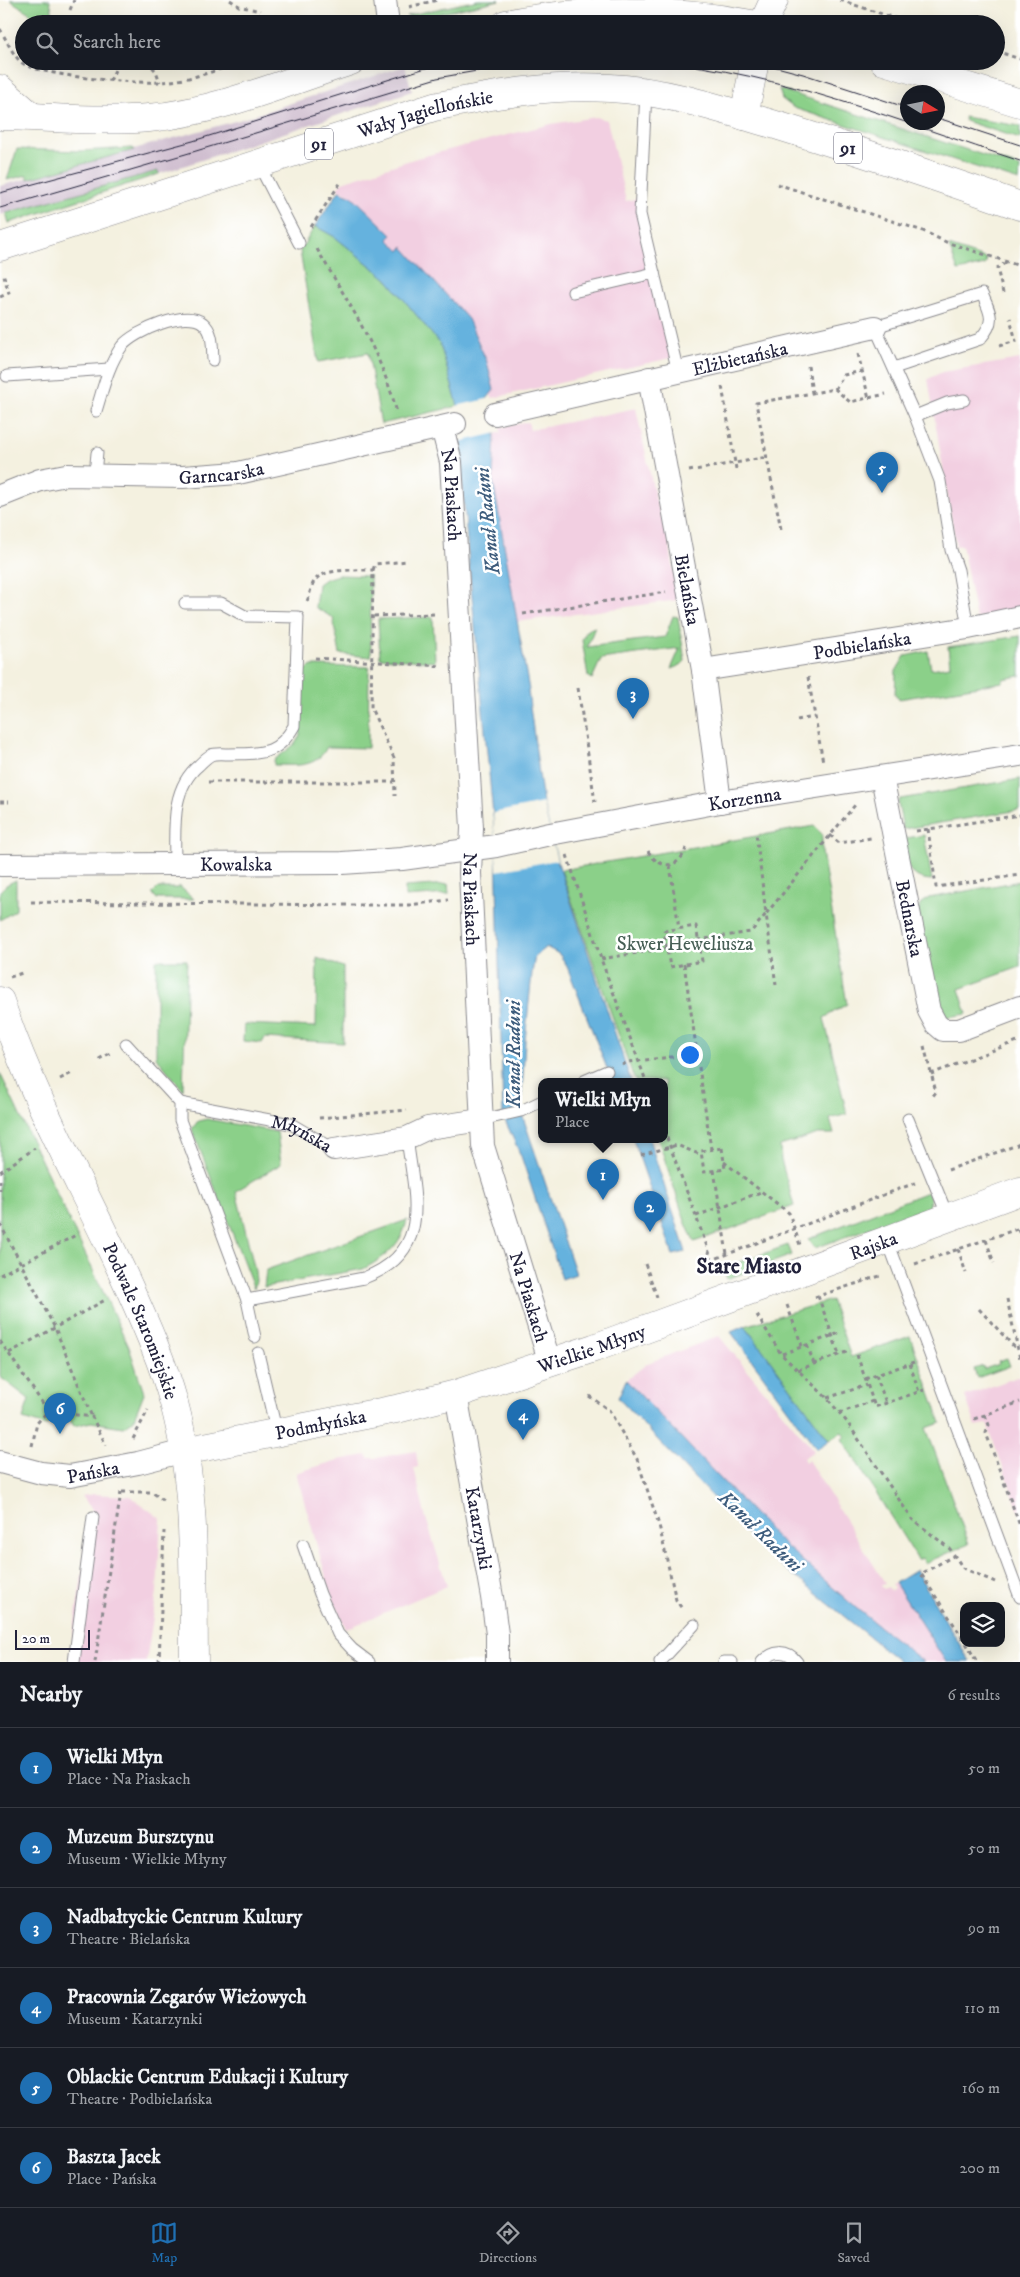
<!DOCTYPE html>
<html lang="en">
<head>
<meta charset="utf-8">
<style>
  body { margin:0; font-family:"IM FELL DW Pica",serif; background:#242831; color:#f1f3f6 }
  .controls { position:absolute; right:15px; bottom:15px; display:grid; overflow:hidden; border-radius:10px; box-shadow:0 5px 20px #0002 }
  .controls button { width:45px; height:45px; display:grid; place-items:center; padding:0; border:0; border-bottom:1px solid #363941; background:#171b24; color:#f1f3f6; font:25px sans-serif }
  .compass { position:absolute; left:900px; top:85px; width:45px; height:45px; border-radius:50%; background:#171b24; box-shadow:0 5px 20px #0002; rotate:100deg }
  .scale { position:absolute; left:15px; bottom:12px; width:75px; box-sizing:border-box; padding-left:5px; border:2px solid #22223b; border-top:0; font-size:14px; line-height:18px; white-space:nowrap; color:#22223b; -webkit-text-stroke:4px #fff; paint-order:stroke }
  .you { position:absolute; left:689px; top:1054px; width:18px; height:18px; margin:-12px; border:4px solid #fff; border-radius:50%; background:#1a73e8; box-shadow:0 0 0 8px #1a73e833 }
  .badge { display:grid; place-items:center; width:32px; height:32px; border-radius:50%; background:#1f6fb2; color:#fff; font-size:16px; font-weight:700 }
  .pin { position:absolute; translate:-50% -41px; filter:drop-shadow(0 1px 2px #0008) }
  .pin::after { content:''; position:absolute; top:26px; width:18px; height:15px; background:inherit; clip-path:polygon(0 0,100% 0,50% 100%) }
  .popup { position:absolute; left:538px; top:1078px; width:130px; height:65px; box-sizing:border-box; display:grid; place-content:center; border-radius:10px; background:#171b24; filter:drop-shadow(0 1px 4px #0005); font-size:16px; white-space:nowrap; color:#9ea1a6 }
  .popup b { font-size:19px; color:#f1f3f6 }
  .popup::after { content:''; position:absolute; left:50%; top:100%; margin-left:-10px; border:10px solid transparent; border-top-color:#171b24 }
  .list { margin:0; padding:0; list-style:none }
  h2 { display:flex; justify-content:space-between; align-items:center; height:65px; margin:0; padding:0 20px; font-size:21px }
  h2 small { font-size:16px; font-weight:400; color:#9ea1a6 }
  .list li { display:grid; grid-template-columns:32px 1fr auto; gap:15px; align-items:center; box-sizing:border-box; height:80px; padding:0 20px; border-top:1px solid #363941 }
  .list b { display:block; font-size:19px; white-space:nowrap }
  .list p { margin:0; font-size:16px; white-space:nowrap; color:#9ea1a6 }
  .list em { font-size:16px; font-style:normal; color:#9ea1a6 }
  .icon { flex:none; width:28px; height:28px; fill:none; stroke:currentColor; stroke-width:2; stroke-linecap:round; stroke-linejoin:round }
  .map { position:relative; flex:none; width:1020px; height:1662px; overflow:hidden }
  .search { position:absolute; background:#171b24; box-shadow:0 5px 20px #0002; left:15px; right:15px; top:15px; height:55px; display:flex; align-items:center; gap:12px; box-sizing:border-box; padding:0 18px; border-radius:28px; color:#9ea1a6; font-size:19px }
  .sheet { height:545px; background:#171b24 }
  nav { display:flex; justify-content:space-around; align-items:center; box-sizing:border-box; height:70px; border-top:1px solid #363941; background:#171b24; font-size:14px; color:#9ea1a6 }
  nav a { display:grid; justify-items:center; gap:2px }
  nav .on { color:#1f6fb2 }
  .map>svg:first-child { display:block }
  .built { fill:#f2cfe1 }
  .industrial { fill:#cfbdcf }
  .green { fill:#8bd089; stroke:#567962 }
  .water { fill:#65b2de; stroke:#446a8c }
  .pier { fill:#f4f1e0 }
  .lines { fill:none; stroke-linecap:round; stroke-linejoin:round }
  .service-casing { stroke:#8b8a8e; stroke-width:13 }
  .minor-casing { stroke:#8b8a8e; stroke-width:24 }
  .tertiary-casing { stroke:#8b8a8e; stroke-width:29 }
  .primary-casing { stroke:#8b8a8e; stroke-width:29 }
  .path { stroke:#8b8a8e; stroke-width:3; stroke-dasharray:4 4; stroke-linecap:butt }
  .service { stroke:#fff; stroke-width:11 }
  .minor { stroke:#fff; stroke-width:22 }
  .tertiary { stroke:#fff; stroke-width:28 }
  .primary { stroke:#fff; stroke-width:28 }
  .tram { stroke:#22223b; stroke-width:1 }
  .labels { text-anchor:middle; stroke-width:5; stroke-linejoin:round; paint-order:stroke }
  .shield { fill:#fff; stroke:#646476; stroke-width:1 }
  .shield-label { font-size:18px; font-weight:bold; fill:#22223b }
  .street-label { font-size:19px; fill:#22223b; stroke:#fff }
  .park-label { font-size:19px; fill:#475f56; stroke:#fff }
  .water-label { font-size:20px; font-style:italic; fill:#3d5c7c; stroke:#fff }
  .quarter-label { font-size:21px; font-weight:bold; fill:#22223b; stroke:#fff }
</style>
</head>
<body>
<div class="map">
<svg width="1020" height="1662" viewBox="0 0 1020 1662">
  <rect width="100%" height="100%" fill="#fff"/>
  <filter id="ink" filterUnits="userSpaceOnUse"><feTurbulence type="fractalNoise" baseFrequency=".02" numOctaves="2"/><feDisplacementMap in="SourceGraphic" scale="10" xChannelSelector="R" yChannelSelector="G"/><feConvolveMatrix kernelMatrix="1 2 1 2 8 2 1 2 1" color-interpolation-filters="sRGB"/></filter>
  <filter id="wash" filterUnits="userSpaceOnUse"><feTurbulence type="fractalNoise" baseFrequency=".0096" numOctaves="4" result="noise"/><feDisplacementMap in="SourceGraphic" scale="20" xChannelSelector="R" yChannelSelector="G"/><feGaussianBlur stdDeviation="1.12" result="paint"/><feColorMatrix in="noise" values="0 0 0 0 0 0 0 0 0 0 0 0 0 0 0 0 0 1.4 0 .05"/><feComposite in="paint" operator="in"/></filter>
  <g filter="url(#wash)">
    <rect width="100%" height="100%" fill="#f4f1e0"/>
    <path class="built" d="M596,117L607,120L626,201L640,198L675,357L493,398L490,394L494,390L403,248L400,251L388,239L392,235L352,196L337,188L342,182L417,158L551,124Z
      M1020,359V611L976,618L962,545L956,546L928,379L942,372Z
      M636,408L655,497L669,539L678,600L517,622L493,480L495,434L501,432L500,428L528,422L530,430Z
      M719,1336L814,1451L803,1458L805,1462L808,1460L885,1583L881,1586L884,1589L888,1587L891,1591L894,1589L892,1585L895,1583L946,1662H924L856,1608L779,1540L626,1380L648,1363Z
      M1020,1376V1514L987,1424L976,1426L965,1396Z
      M416,1451L418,1467L414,1468L425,1515L447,1586L346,1629L331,1594L296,1473L338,1460L367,1455L368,1458H375Z
      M94,1494L130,1496L161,1519L157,1592L146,1662H69L92,1509L81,1496Z"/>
    <path class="industrial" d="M405,66L412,91L159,174L158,171L0,215V186L239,120Z"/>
    <path class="green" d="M10,0H50L54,21L46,24Z
      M478,0H499L421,18L406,16Z
      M779,89L1020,167L1019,181L794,108L782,99Z
      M964,117L1020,126V139L965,121Z
      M133,148L134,150L28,179L27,175L7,180L17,149L80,151Z
      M158,171L159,174L9,223L6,213Z
      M315,226L335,237L387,279L440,344L458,406L381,424L368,353L318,362L300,251Z
      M949,246L987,259L985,265L958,271Z
      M338,575L370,576L371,657L340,654L333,618L315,607L318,584L325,579Z
      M673,616L678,617L685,661L681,665L671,669L680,648L601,659L592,679L588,676L582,640L587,630L595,627L587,647L665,637Z
      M433,617L435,662L380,658L378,619Z
      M1020,636V676L1003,679V682L899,699L895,694L896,671L905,656L928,651L931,669L950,666L948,647Z
      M312,666L369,667L368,748L327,747C316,769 296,765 274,765V760L295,744L300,735L304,671Z
      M1020,779V810L903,829L898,803L900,799Z
      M814,826L822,834V852L847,1004L824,1018L847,1114L830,1119L834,1134H818L780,1146L781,1160L794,1206L694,1242L685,1221L658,1139H664V1081H636L633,1076L561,870Z
      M924,835L932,880C905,879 907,861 901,839Z
      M16,880V910L0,920V891L6,885Z
      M1020,881V967L959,989L967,1014L947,1017L942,1014L936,1007L918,911L921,903L929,898Z
      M448,884L449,894L405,897V887Z
      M179,886L194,899H157L152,894L158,888H179Z
      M317,958L343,967V1043L265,1038L262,1043L243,1041L244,1024L316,1027Z
      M156,960H187L183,1090L156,1057Z
      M0,1073L129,1347L144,1393L133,1421L123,1427L91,1422L74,1426L69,1419L56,1417L46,1426L23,1419L29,1399L0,1377Z
      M207,1119L277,1132L281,1164L236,1191L255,1271L256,1281L254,1289L192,1129L198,1121Z
      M927,1192L931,1199L928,1207L815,1248L808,1239Z
      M407,1220C402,1244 385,1258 363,1269L264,1287L266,1270Z
      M788,1245L792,1255L727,1279L723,1268Z
      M831,1300L851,1357L910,1336L941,1423L926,1428L969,1544L925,1563L922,1558L918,1560L842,1439L845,1436L842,1432L829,1440L745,1326Z
      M1007,1358L1010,1366L977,1378L974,1369L983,1366L984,1369L999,1364L998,1361Z"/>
    <path class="water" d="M339,191L352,196L392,235L388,239L400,251L403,247L468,319L487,362L494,390L487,399L495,434L493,480L529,690L528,691L543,803L557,860L631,1081H612L566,964L559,954L546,947L535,956L532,973L525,1041L521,1111L576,1274L562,1279L521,1156L503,1116L496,846L469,565L459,442L458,406L440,344L387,279L335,237L315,226Z
      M633,1139H649L686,1252L673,1255Z
      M745,1326L829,1440L817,1449L731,1332Z
      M626,1380L779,1540L856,1608L924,1662H900L781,1565L757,1544L618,1398Z
      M916,1570L970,1662H946L895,1583Z"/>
    <path class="pier" d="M491,398L497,433L459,442L456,430V406Z
      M543,803L557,860L497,871L493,813Z"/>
  </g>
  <g filter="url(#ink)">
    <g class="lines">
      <defs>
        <g id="service">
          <path d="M646,92L640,214L654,273"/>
          <path d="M258,163L299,243"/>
          <path d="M573,292L654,273L678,372"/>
          <path d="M894,368L980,339C996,321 991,314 982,294L875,327L915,416L940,481L951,550L958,570L968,628"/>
          <path d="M7,376L109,369"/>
          <path d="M96,411C103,389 108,365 122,346C135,331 185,309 203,323C214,332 212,348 213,360"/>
          <path d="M915,416L947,403L964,400"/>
          <path d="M95,474L97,453"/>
          <path d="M175,865C175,830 170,789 199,765C202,762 207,757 211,755C215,753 224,754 230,754C261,753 277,756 294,726L298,617L245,616L221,603H185"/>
          <path d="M126,1044L180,1103V1120L247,1300L255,1337"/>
          <path d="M584,1081L607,1071"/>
          <path id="s1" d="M180,1103L291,1124L334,1149"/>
          <path d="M908,1119L948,1217"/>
          <path d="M481,1120L521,1111L542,1101"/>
          <path d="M887,1239L1020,1597"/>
          <path d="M247,1300L364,1278C434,1251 414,1196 407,1138"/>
          <path d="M258,1353L277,1434"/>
          <path d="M303,1545L320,1594L338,1634L352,1649L369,1662"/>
          <path d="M74,1662L93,1517"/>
          <path d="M660,1662L694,1625"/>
          <path d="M724,1662H732"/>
          <path d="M762,1662C773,1650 787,1649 797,1662"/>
        </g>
        <g id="minor">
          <path d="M385,0L388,24"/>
          <path id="s2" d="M649,378L703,670L720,802"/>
          <path id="s3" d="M495,414L875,327"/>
          <path id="s4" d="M442,427L451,462L472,828L470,873L483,1146L550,1363"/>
          <path id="s5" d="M0,496L40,480L66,475L183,477L238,473L455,424"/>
          <path id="s6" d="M703,670L968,628L1020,617"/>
          <path id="s7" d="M882,777L929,1011L936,1024L943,1030H959L1020,1007"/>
          <path id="s8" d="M0,865L342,863L402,859L496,846L550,834L720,802L1020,755"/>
          <path d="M334,1149L407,1138L428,1128L481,1120"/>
          <path id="s9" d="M456,1394L492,1597L497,1634V1662"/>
          <path id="s10" d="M0,1462L41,1473L70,1476L138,1463L184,1451"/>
        </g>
        <g id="tertiary">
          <path d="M763,24L774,0"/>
          <path d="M744,116L755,61"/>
          <path id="s11" d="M0,1001C33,1100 86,1192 129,1287C146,1325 163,1363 174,1403C197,1488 193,1575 194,1662"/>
          <path id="s12" d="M184,1451L401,1408L456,1394L594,1348L1020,1191"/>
        </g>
        <g id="primary">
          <path d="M506,24C583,8 674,9 751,24"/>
          <path d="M884,61L1020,103"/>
          <path d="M0,89L31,116"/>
          <path d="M0,116C49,117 100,122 149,118C216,112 287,82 351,61"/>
          <path id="s13" d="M0,247L434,107C492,95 550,84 610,88C669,91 724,110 779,126C860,151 940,178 1020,206"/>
        </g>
      </defs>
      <use href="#service" class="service-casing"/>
      <use href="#minor" class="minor-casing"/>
      <use href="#tertiary" class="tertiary-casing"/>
      <use href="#primary" class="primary-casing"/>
      <path class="path" d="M230,0L239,6L260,11
        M840,0L912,24
        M409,7L437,0
        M70,10L74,0
        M0,29C6,39 12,54 21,62C37,76 135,84 159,82C188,81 218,70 244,61
        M996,51L1020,59
        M147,61L156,71L160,82
        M110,81L119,61
        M777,184L923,231L946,242L1020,266
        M311,227L341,182
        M317,249C348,302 382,353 397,413
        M1003,293L997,268L1007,262
        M0,297L9,293L3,273
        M999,346L1016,341L1010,318
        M858,354L869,399
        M808,366L812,393
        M835,389L844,375L862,371
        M736,469L735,463L767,457
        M689,471L735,463L722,386
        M781,529L756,403L835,389L850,402L886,394
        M373,570L375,564L408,561
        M307,601C310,595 311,584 316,579C326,568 359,570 373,570L371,708L394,758L395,796
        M523,614L666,592
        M374,616L436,614
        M315,658L441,666
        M808,677L823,762
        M578,688L595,802
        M797,720L815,717
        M208,782H394
        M0,802H9
        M928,829L936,887L1020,875
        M916,831L1020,815
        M830,835L839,843L871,838
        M648,851C661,873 683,867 687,844
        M567,855L601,959L646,1081
        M670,865L679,929
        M31,902L356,905H410L448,900
        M696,926L702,961L670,967L664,931Z
        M698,940L751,932L766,914L756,833
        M601,959L667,948
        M684,964L711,1149
        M10,977L22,973
        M776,985L766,914L855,805
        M924,1046L936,1092L932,1097
        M99,1059L112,1052
        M622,1065L628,1062L697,1054
        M931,1074L1020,1040
        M60,1079L72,1073
        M319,1118L407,1110
        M664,1130L712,1260L915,1183
        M722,1148L725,1169L704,1172L701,1151Z
        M641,1155L677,1145L701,1155
        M724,1162L789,1213L800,1245
        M714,1170L727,1254
        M948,1170L1020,1144
        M0,1172L35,1148
        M0,1180V1190
        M696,1216L761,1192
        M0,1224L55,1328L92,1417
        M1018,1229L1020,1235
        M986,1240L994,1263
        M958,1249L966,1273
        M645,1264L657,1297
        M915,1264L1020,1228
        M0,1275L76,1235
        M818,1296L839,1354
        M815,1297L883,1275
        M1007,1299L1020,1359
        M787,1305L802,1346
        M979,1309L1017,1350
        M757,1315L781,1354L827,1398L847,1422L912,1519L950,1549L963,1568L995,1582
        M0,1341L48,1411L92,1417L106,1445
        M807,1345L814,1364
        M9,1353L107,1299
        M782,1354L842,1332
        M857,1355L875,1407L924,1390
        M910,1364L919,1392
        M798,1370L849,1351
        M876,1375L886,1403
        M865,1379L914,1362
        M589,1396L609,1410L637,1459L659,1525L676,1600L683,1610
        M827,1398L867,1385
        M839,1413L873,1401
        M985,1415L989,1425L986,1433L1020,1526
        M974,1419L1020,1402
        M133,1439L148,1410
        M32,1446L37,1423L48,1411
        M122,1492H152L163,1500
        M955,1555L921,1574L964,1640
        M966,1643L977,1662
        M95,1662L121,1492
        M159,1662L164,1531"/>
      <use href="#service" class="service"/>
      <use href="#minor" class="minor"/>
      <use href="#tertiary" class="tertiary"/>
      <use href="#primary" class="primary"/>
      <path class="tram" d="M656,61C781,73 901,122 1020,161
        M754,61L803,74L908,108
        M938,118L1020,145
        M0,193L193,141L448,61
        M0,208L196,151L437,78L505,66L552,61"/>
    </g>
  </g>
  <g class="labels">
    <g class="shield">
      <rect x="305" y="128.5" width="28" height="31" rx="4"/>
      <rect x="834" y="132.5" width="28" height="31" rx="4"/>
    </g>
    <g class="shield-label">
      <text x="319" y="150">91</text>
      <text x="848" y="154">91</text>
    </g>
    <g class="street-label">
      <text dy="7" stroke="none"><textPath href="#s13" startOffset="446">Wały Jagiellońskie</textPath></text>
      <text dy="7" stroke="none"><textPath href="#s3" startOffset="251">Elżbietańska</textPath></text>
      <text dy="7" stroke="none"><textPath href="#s5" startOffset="225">Garncarska</textPath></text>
      <text dy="7" stroke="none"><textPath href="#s4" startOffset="69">Na Piaskach</textPath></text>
      <text dy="7" stroke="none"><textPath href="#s2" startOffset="215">Bielańska</textPath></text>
      <text dy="7" stroke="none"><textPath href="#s6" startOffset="161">Podbielańska</textPath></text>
      <text dy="7" stroke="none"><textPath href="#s8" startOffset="750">Korzenna</textPath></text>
      <text dy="7" stroke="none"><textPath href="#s8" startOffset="236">Kowalska</textPath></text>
      <text dy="7" stroke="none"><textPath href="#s4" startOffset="474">Na Piaskach</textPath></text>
      <text dy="7" stroke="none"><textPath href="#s7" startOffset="144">Bednarska</textPath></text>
      <text dy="7" stroke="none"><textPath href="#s1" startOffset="126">Młyńska</textPath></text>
      <text dy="7" stroke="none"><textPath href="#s12" startOffset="721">Rajska</textPath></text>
      <text dy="7" stroke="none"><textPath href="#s4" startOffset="879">Na Piaskach</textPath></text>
      <text dy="7" stroke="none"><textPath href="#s11" startOffset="350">Podwale Staromiejskie</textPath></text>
      <text dy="7" stroke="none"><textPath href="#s12" startOffset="421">Wielkie Młyny</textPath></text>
      <text dy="7" stroke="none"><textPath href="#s12" startOffset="139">Podmłyńska</textPath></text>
      <text dy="7" stroke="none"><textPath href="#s10" startOffset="95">Pańska</textPath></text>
      <text dy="7" stroke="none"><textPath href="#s9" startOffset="136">Katarzynki</textPath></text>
    </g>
    <g class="park-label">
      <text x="685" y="950">Skwer Heweliusza</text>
    </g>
    <g class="water-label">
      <text transform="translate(487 521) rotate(-96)" y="7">Kanał Raduni</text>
      <text transform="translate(513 1054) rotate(-90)" y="7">Kanał Raduni</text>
      <text transform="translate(761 1531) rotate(44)" y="7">Kanał Raduni</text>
    </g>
    <g class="quarter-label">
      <text x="749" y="1273">Stare Miasto</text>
    </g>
  </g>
</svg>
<div class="controls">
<button><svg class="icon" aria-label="layers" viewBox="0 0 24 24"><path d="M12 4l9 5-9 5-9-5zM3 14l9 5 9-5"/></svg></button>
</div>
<svg class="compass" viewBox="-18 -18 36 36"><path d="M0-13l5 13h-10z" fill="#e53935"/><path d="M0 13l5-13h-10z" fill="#9ea1a6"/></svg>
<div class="scale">20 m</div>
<div class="you"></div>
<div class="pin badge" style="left:603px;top:1200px">1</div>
<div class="popup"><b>Wielki Młyn</b>Place</div>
<div class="pin badge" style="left:650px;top:1232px">2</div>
<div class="pin badge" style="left:633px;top:719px">3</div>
<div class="pin badge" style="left:523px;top:1440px">4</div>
<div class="pin badge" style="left:882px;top:493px">5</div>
<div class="pin badge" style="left:60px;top:1434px">6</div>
<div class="search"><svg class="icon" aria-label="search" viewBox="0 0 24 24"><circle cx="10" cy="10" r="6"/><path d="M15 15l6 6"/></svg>Search here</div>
</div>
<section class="sheet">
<h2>Nearby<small>6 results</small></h2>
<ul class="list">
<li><span class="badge">1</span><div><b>Wielki Młyn</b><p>Place · Na Piaskach</p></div><em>50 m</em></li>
<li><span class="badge">2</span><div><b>Muzeum Bursztynu</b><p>Museum · Wielkie Młyny</p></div><em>50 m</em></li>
<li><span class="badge">3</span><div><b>Nadbałtyckie Centrum Kultury</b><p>Theatre · Bielańska</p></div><em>90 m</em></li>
<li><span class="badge">4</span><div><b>Pracownia Zegarów Wieżowych</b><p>Museum · Katarzynki</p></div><em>110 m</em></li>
<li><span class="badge">5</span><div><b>Oblackie Centrum Edukacji i Kultury</b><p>Theatre · Podbielańska</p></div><em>160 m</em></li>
<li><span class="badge">6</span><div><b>Baszta Jacek</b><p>Place · Pańska</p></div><em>200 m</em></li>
</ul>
</section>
<nav>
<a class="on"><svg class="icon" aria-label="map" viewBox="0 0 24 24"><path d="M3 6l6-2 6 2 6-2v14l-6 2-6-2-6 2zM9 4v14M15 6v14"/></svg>Map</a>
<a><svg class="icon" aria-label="directions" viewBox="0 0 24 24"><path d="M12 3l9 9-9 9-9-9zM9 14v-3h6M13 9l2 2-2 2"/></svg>Directions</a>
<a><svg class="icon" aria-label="saved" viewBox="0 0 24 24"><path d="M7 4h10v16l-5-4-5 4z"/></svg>Saved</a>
</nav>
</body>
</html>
